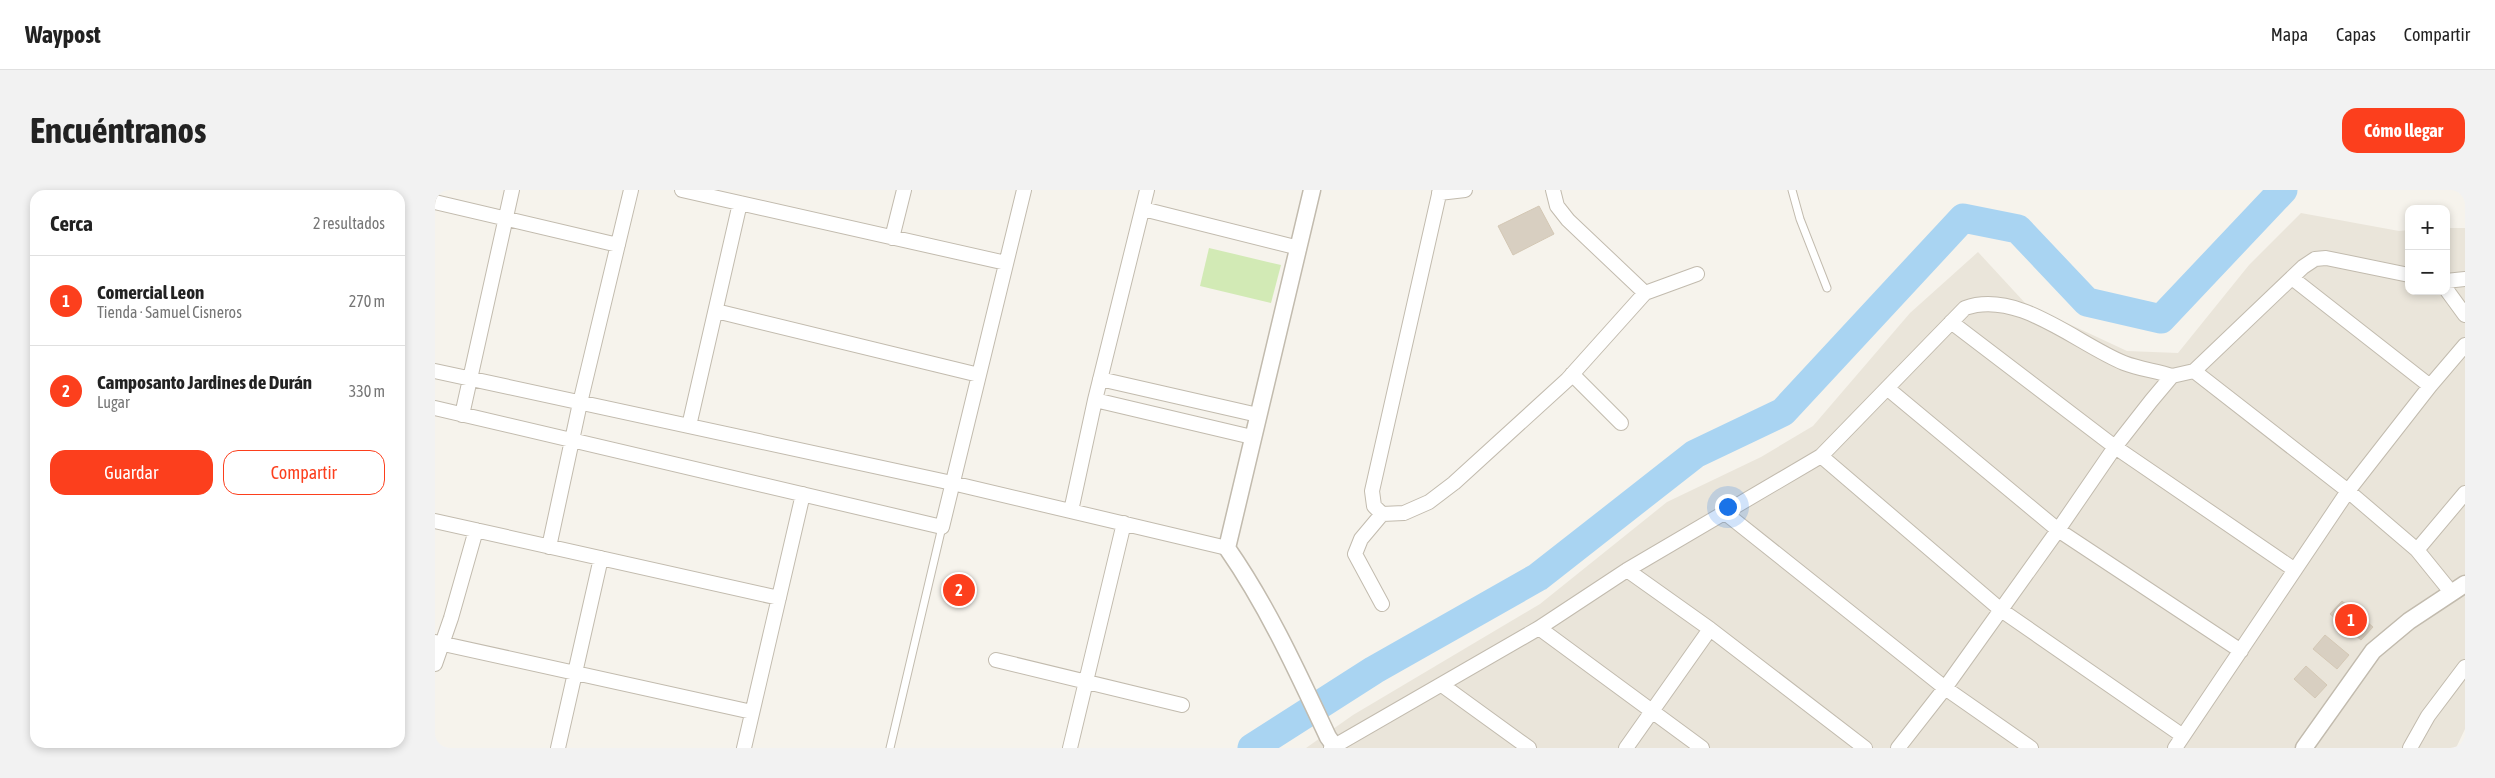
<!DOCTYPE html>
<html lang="es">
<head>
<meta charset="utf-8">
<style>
  body { margin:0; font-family:"Asap Condensed",sans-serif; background:#f2f2f2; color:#222 }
  .controls { position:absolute; right:15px; top:15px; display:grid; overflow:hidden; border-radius:10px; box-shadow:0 2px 8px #0003 }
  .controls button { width:45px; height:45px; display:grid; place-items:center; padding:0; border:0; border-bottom:1px solid #e0e0e0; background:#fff; color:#222; font:25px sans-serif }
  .you { position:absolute; left:1292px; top:316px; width:18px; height:18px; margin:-12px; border:4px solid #fff; border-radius:50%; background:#1a73e8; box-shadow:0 0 0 8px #1a73e833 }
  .badge { display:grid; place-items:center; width:32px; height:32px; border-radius:50%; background:#fc3f1d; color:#fff; font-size:16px; font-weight:700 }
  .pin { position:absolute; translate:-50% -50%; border:2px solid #fff; box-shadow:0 1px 5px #0006 }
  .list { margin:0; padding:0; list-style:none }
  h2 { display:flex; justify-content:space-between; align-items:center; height:65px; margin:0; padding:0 20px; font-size:21px }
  h2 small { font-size:16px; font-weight:400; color:#767676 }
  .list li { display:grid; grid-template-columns:32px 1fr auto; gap:15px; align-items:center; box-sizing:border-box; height:90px; padding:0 20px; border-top:1px solid #e0e0e0 }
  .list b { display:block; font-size:19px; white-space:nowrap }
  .list p { margin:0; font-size:16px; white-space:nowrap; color:#767676 }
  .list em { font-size:16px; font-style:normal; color:#767676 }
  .actions { display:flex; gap:10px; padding:15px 20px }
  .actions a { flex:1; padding:11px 0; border:1px solid #fc3f1d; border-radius:15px; text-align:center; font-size:18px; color:#fc3f1d }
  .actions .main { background:#fc3f1d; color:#fff }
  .map { position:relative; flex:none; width:2030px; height:558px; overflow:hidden; border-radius:15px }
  header { display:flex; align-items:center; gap:30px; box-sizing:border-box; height:70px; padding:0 25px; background:#fff; border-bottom:1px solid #e0e0e0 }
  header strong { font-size:24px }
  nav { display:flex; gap:28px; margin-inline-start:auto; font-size:18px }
  .intro { display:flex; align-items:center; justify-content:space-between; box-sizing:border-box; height:120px; padding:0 30px }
  h1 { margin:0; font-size:35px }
  .button { padding:12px 22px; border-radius:15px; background:#fc3f1d; color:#fff; font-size:18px; font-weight:700 }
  main { display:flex; gap:30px; padding:0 30px }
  aside { flex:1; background:#fff; border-radius:15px; box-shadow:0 2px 8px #0003 }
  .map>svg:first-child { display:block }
  .residential { fill:#eae5da }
  .green { fill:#d2eab5 }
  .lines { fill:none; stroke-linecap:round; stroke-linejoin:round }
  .river { stroke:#a9d4f2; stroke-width:29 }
  .building { fill:#d8cfc1; stroke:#d3c7b4 }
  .service-casing { stroke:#c2bbae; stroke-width:9 }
  .minor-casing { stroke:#c2bbae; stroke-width:16 }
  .tertiary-casing { stroke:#c2bbae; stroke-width:19 }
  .service { stroke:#fff; stroke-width:7 }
  .minor { stroke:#fff; stroke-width:14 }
  .tertiary { stroke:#fff; stroke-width:16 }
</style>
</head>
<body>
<header>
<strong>Waypost</strong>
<nav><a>Mapa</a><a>Capas</a><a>Compartir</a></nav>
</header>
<div class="intro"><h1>Encuéntranos</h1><a class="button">Cómo llegar</a></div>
<main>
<aside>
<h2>Cerca<small>2 resultados</small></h2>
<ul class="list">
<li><span class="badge">1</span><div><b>Comercial Leon</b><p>Tienda · Samuel Cisneros</p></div><em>270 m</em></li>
<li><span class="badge">2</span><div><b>Camposanto Jardines de Durán</b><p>Lugar</p></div><em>330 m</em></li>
</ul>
<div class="actions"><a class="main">Guardar</a><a>Compartir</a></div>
</aside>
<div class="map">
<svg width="2030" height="558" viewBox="0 0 2030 558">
  <rect width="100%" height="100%" fill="#f6f3ec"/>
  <path class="residential" d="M1866,23L1964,41L1974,40V101H2011V38H2030V539L2021,558H871L918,525L1105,414L1232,312L1326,267L1378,236L1475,123L1543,62L1591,114L1692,161L1743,163L1814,75Z"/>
  <path class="green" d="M774,58L846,75L836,113L765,96Z"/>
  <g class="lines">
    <path class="river" d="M817,558L939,480L1103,387L1260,264L1348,222L1528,28L1583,39L1652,112L1726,129L1848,0"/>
  </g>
  <path class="building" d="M1104,16L1119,44L1078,65L1063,36Z
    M1907,411L1938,437L1926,450L1895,424Z
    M1890,445L1914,465L1902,479L1878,459Z
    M1871,476L1892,495L1880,508L1859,489Z"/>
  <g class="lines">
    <defs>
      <path id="service" d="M1357,0L1365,29L1392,98
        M455,558L507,337"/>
      <path id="minor" d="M247,0L571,73
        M1005,0L937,301L939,316L947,324L969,323L994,312L1019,293L1132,190L1210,103L1262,84
        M1118,0L1122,16L1133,30L1210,103
        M1004,3L1030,0
        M0,12L183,55
        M708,19L864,58
        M457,48L469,0
        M1857,88L1995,196
        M2011,91L2030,89
        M2011,99L2030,125
        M281,121L544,185
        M1516,132L1680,257L1860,380
        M0,181L517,293L792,358
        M1759,181L1913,301L1982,360L2016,402
        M1137,184L1186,233
        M665,189L823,225
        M1452,198L1623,340L1806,461
        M660,210L817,247
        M0,218L507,337L589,0
        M27,225L77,0
        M254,236L305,13
        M1386,266L1566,420L1748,546
        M636,321L660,210L712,0
        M1289,322L1510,498L1596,558
        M947,324L926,349L920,364L947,414
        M0,331L344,408
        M114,357L145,213L196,0
        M1982,360L2030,303
        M1192,380L1275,439L1430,558
        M1104,438L1267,558
        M0,452L317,522
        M561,470L747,515
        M0,474L16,428L41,340
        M1007,495L1094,558
        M123,558L166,368
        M309,558L368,304
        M635,558L689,333
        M896,558L1104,438L1192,380L1386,266L1530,118C1583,99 1642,154 1689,173C1704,179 1722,181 1737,186
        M1191,558L1275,439
        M1463,558L1510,498L1623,340L1680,257L1716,211L1737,186L1759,181L1868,77L1880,69L1891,68L1974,85
        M1740,558L1913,301L1995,196L2030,155
        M1975,558L1993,526L2030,477"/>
      <path id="tertiary" d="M877,0L792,358C833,417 863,483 893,547L901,558
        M1869,558L1938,461L1974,431L2030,394"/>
    </defs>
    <use href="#service" class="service-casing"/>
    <use href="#minor" class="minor-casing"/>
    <use href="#tertiary" class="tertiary-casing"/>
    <use href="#service" class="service"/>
    <use href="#minor" class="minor"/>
    <use href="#tertiary" class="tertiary"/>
  </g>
</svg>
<div class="controls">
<button>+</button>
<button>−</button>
</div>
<div class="you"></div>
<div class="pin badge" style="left:1916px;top:430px">1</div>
<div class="pin badge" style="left:524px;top:400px">2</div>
</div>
</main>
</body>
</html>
